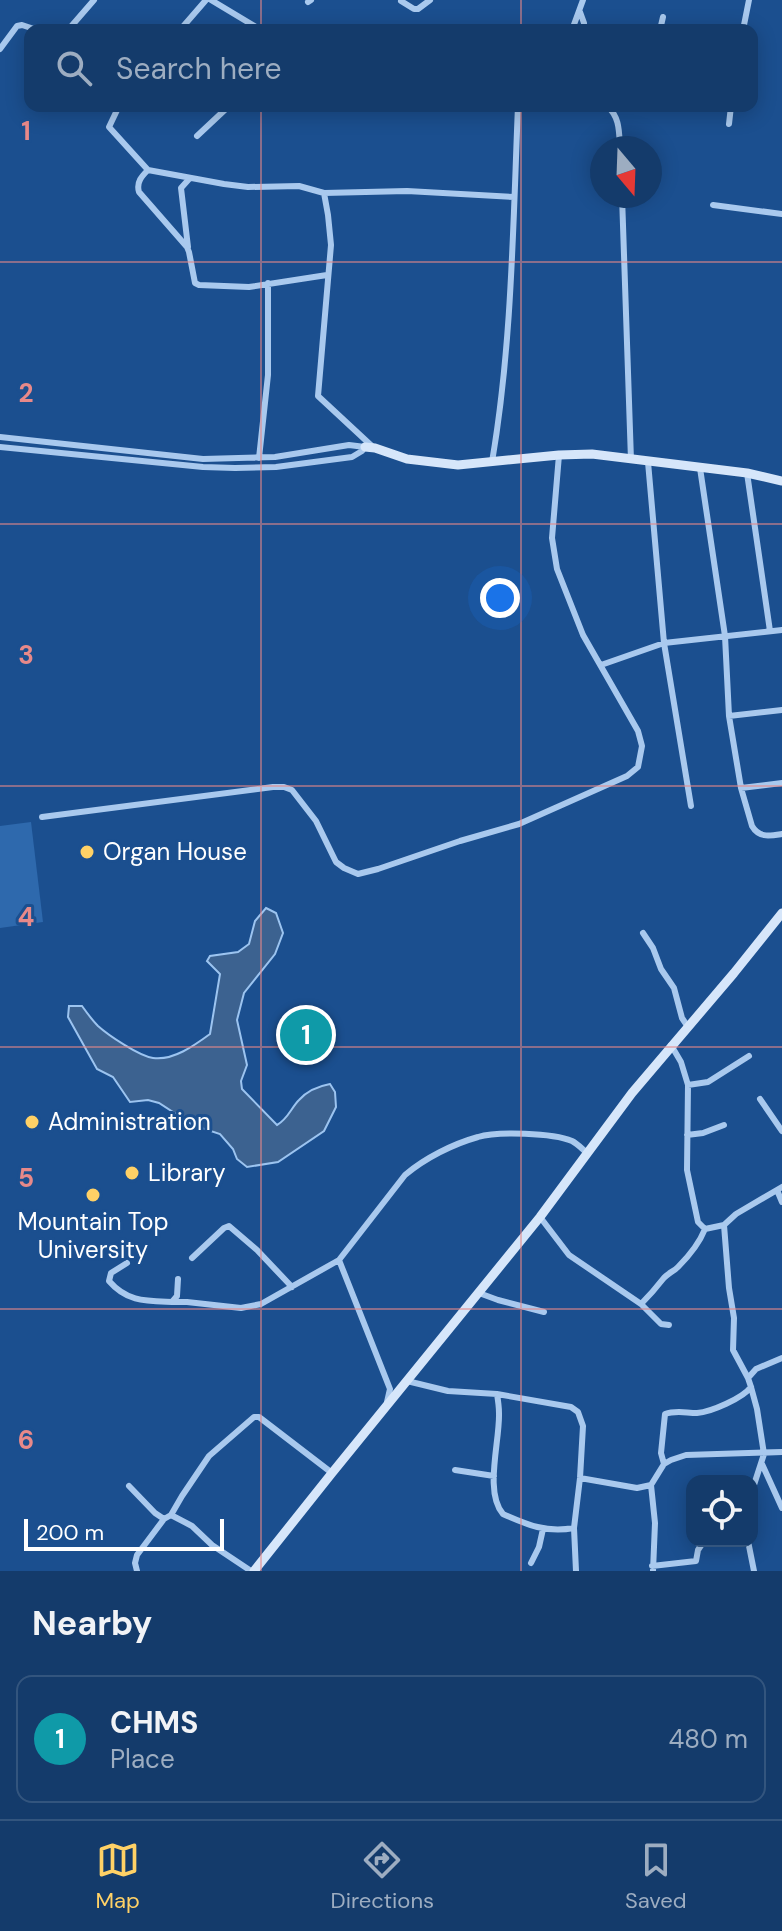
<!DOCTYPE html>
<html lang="en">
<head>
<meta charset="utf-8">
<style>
  body { margin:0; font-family:"DM Sans",sans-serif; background:#1d4271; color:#f1f3f6 }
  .controls { position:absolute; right:24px; bottom:24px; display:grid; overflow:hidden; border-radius:16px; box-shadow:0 4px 20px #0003 }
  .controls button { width:72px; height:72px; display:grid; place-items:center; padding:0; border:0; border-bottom:2px solid #33557e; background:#143b6b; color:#f1f3f6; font:40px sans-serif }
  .compass { position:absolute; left:590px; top:136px; width:72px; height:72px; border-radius:50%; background:#143b6b; box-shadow:0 4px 20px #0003; rotate:161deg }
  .scale { position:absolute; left:24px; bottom:20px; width:200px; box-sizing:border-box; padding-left:8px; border:4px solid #fff; border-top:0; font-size:22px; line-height:28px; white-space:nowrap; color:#fff; -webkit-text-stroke:6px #1b4f8f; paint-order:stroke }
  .you { position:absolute; left:500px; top:598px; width:28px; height:28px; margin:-20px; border:6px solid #fff; border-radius:50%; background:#1a73e8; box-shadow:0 0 0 12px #1a73e833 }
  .badge { display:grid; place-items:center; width:52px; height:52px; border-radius:50%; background:#ffd166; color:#fff; font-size:26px; font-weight:700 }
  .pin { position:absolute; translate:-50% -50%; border:4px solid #fff; box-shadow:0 2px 8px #0006 }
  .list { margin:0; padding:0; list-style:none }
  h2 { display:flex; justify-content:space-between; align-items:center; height:104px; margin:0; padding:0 32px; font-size:34px }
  h2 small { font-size:26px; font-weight:400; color:#9dadc1 }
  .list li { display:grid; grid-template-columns:52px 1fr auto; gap:24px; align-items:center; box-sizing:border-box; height:128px; margin:0 16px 16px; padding:0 16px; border:2px solid #33557e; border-radius:16px }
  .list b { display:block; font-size:30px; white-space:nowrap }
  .list p { margin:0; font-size:26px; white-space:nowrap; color:#9dadc1 }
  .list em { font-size:26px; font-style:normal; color:#9dadc1 }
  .icon { flex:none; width:44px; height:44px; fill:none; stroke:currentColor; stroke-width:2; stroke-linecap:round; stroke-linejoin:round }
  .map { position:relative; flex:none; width:782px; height:1571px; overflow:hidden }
  .search { position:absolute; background:#143b6b; box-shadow:0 4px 20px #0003; left:24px; right:24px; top:24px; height:88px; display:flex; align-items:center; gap:20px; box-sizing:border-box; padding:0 28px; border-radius:16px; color:#9dadc1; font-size:30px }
  .sheet { height:248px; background:#143b6b }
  nav { display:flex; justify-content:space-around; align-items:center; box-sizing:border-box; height:112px; border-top:2px solid #33557e; background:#143b6b; font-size:22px; color:#9dadc1 }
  nav a { display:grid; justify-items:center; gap:4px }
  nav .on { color:#ffd166 }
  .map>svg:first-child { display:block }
  .garden { fill:#2e69ad }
  .water { fill:#3c6290; stroke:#9cc4f0; stroke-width:2 }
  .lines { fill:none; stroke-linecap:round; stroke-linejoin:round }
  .street { stroke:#a9c9ee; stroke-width:6 }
  .secondary { stroke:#d6e6fa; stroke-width:9 }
  .grid { fill:none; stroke:#e88989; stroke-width:2; stroke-opacity:0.55 }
  .poi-dot { fill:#ffd166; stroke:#1b4f8f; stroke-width:3 }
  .labels { text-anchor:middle; stroke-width:6; stroke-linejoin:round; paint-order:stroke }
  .poi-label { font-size:24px; fill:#fff; stroke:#1b4f8f; text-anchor:start }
  .grid-label { font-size:26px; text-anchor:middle; font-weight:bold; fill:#e88989; stroke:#1b4f8f; stroke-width:6; stroke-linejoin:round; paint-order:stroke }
</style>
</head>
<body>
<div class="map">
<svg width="782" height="1571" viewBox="0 0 782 1571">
  <rect width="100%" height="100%" fill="#1b4f8f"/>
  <path class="garden" d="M31,822L43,922L0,928V826Z"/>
  <path class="water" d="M266,908L276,913L283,933L275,954L244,993L237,1020L247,1065L241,1081L242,1089L277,1125C288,1119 291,1108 299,1100C307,1091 319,1086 330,1084L335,1092L336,1107L324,1131L278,1162L247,1167L237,1159L233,1149L220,1134L193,1125L159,1103L148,1100L130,1102L113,1077L97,1069L68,1017L69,1006H82C87,1013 92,1020 98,1026C108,1035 139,1056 153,1058C173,1061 195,1045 210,1034L220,974L207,961L210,956L238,952L249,944L255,921Z"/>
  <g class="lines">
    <path class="street" d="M211,0L261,30
      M401,1L414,9H418L430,0
      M308,2L311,0
      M580,12L584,23V30
      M68,30L94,0
      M180,30L206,0
      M572,30L583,0
      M660,30L663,17
      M743,30L749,0
      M0,49L17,26L22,25L37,30
      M119,106L109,127L148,170L224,184L248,187L299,186L324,193L328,215L331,245L318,396L374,448
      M607,106C620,117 619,132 620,148
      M729,124L731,106
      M197,136L229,106
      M148,170C142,176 136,182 139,192L187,247L189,252L195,283L199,285L249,287L327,275
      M324,193L407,191L514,197
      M622,196L631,460
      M713,205L782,214
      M188,247L181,188L190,178
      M0,437L203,459L275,457L349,445L365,447
      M0,447L203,467L235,468L276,467L352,457L362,451L365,447
      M259,458L268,375V283
      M492,462C512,345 513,225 518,106
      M648,462L664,643L691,806
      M700,468L725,636L729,716L741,788L752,826C759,838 769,836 782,834
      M747,473L770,631
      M601,665L664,643L782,630
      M729,716L782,710
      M741,788L782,783
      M42,817L273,787H284L292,790L316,821L336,862L344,868L358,874L378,869L460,841L519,824L627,776L638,767L642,746L638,731L583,635L557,569L552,538L559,455
      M643,933L653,948L661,969L674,988L682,1018L688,1027
      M671,1045L681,1062L688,1085L687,1170L698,1222L705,1229
      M688,1085L708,1082L749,1056
      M760,1099L782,1131
      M687,1135L703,1133L724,1125
      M777,1190L782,1202
      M540,1217L569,1255L641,1304L661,1324L669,1325
      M724,1225L729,1288L734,1318L733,1350L748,1378L751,1387L757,1409L764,1454L752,1491
      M705,1229L724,1225L736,1214L782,1187
      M192,1258L224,1228L229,1226L257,1250L292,1287
      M339,1260L390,1389L387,1402
      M127,1263L111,1273L109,1281C127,1302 146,1301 172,1302
      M178,1279L177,1296L172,1302H187L241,1308L261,1304L339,1260L405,1175C425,1158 453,1144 478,1137C497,1131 553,1133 572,1141C578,1144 582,1149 587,1153
      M479,1293L498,1300L544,1312
      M641,1304C649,1296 656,1288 663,1279C667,1274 674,1271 678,1267C690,1255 699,1244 705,1229
      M748,1378L756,1369L782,1358
      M407,1381L448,1391L497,1394L571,1407L578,1412L583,1426L580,1478L574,1528L576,1571
      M497,1394C498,1400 499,1407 499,1413C500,1441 484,1492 503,1514C528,1525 546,1533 574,1528
      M664,1464L661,1453L665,1414C676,1410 686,1413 697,1413C711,1412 743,1398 751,1387
      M762,1464L782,1508
      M455,1470L494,1476
      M580,1478L637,1488L651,1485
      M129,1486L155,1513L164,1519
      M171,1515L192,1526L212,1545L251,1571
      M748,1541L754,1571
      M531,1563L539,1547L543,1529
      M652,1566L696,1561L698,1550L704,1541
      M137,1571L135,1563L137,1555L164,1519L171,1515L182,1496L209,1456L254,1417H259L332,1473
      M653,1571L655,1523L651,1485L664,1464L671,1460L686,1455L782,1452"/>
    <path class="secondary" d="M365,447L375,448L407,459L458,465L559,455L592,454L747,473L782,481
      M254,1571L332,1473L540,1217L632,1093L734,973L782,913"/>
  </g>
  <path class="grid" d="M261,0V30M521,0V30M261,106V1571M521,106V1571M0,262H782M0,524H782M0,786H782M0,1047H782M0,1309H782"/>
  <g class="poi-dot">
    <circle cx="87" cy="852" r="8"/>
    <circle cx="32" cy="1122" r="8"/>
    <circle cx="132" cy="1173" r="8"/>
    <circle cx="93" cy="1195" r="8"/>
  </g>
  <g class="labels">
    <g class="poi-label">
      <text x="103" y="860">Organ House</text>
      <text x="48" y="1130">Administration</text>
      <text x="148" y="1181">Library</text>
      <text x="93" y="1230" text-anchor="middle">Mountain Top<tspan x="93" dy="28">University</tspan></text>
    </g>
  </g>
  <g class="grid-label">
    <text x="26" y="140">1</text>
    <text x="26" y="402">2</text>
    <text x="26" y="664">3</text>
    <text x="26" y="926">4</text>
    <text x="26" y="1187">5</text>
    <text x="26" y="1449">6</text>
  </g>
</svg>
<div class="controls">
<button><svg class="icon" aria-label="locate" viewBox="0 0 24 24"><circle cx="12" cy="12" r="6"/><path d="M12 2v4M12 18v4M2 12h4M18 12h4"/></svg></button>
</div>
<svg class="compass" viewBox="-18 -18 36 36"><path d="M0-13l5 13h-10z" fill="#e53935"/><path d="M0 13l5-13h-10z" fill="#9dadc1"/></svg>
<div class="scale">200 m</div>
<div class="you"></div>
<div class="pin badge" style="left:306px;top:1035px;background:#0f9aa8">1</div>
<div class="search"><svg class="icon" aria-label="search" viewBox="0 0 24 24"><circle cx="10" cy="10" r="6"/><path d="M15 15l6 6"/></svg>Search here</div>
</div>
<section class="sheet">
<h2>Nearby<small></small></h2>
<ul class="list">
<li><span class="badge" style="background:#0f9aa8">1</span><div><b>CHMS</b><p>Place</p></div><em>480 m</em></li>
</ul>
</section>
<nav>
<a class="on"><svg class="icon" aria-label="map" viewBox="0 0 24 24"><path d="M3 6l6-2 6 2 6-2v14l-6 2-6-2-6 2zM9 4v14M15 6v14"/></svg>Map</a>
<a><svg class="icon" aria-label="directions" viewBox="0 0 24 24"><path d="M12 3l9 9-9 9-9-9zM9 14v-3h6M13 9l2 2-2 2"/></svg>Directions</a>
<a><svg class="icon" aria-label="saved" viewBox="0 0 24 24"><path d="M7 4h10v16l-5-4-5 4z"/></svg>Saved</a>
</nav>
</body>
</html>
